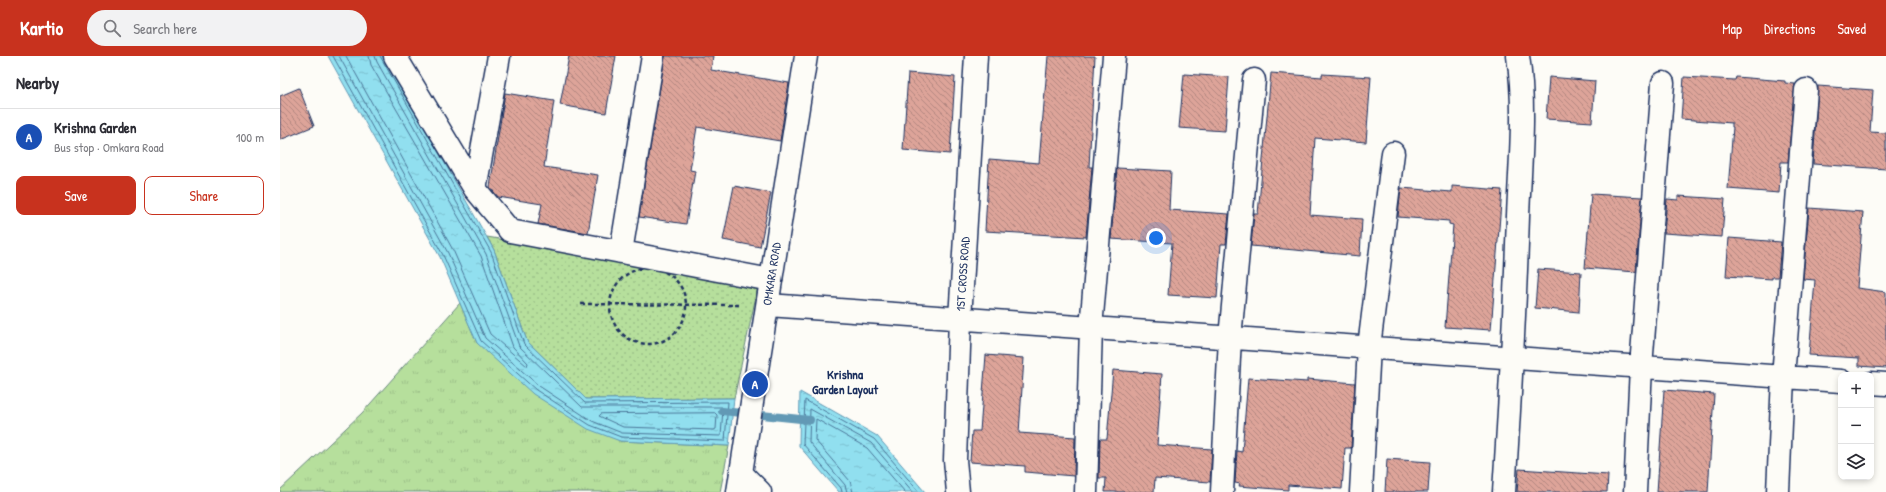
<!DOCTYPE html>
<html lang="en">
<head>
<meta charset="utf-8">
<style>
  body { margin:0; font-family:"Patrick Hand",sans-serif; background:#f2f2f3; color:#2b2b33 }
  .controls { position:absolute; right:12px; bottom:12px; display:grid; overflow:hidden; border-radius:8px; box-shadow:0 2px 6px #0003 }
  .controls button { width:36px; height:36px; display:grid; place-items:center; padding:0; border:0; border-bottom:1px solid #e1e1e2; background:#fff; color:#2b2b33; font:20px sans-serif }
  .you { position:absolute; left:876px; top:182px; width:14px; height:14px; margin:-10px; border:3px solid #fff; border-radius:50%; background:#1a73e8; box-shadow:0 0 0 6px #1a73e833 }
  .badge { display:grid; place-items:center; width:26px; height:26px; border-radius:50%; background:#c8321e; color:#fff; font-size:13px; font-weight:700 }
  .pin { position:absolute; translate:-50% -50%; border:2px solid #fff; box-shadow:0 1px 4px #0006 }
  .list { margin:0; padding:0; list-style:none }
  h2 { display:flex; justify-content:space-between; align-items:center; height:52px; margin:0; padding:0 16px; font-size:17px }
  h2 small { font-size:13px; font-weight:400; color:#7c7c81 }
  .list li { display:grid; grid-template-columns:26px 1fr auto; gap:12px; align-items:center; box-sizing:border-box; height:56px; padding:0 16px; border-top:1px solid #e1e1e2 }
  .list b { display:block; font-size:15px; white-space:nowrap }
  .list p { margin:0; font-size:13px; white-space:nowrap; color:#7c7c81 }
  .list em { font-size:13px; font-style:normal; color:#7c7c81 }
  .actions { display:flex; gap:8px; padding:12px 16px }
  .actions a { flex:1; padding:9px 0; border:1px solid #c8321e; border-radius:8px; text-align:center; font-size:14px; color:#c8321e }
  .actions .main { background:#c8321e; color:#fff }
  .icon { flex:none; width:22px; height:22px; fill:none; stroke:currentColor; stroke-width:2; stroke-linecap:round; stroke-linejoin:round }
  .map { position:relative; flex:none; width:1606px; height:436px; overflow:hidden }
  header { display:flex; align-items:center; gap:24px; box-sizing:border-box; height:56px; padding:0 20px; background:#c8321e; color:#fff }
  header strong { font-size:19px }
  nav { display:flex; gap:22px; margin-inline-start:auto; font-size:14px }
  .search { width:280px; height:36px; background:#f2f2f3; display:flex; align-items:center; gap:10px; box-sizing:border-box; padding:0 14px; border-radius:22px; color:#7c7c81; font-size:15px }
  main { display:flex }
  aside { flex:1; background:#fff }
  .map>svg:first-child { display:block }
  .grass { fill:url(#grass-tufts); stroke:#68877d }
  .park { fill:url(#park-dots); stroke:#68877d }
  .water { fill:url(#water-ripples); stroke:#6299b5 }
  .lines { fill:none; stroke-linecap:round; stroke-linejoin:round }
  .shore { stroke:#4a7598; stroke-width:1 }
  .stream { stroke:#6299b5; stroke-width:8 }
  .building { fill:url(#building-back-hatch); stroke:#1b2f5e }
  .minor-casing { stroke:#1b2f5e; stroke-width:25 }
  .tertiary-casing { stroke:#1b2f5e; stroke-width:25 }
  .path { stroke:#1b2f5e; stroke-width:2.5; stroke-dasharray:4 3; stroke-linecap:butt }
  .minor { stroke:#fdfcf7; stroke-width:22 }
  .tertiary { stroke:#fdfcf7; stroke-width:22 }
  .labels { text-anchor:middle; stroke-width:3; stroke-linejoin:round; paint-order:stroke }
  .street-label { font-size:12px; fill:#1b2f5e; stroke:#fdfcf7 }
  .neighbourhood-label { font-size:13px; font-weight:bold; fill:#1b2f5e; stroke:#fdfcf7 }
</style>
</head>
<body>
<header>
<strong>Kartio</strong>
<div class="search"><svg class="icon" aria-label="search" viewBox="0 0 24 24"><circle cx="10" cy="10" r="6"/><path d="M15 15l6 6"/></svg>Search here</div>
<nav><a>Map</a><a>Directions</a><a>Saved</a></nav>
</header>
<main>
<aside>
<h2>Nearby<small></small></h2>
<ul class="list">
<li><span class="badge" style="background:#1a4fb4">A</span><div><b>Krishna Garden</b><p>Bus stop · Omkara Road</p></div><em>100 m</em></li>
</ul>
<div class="actions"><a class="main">Save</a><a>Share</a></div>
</aside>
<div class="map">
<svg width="1606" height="436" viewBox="0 0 1606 436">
  <defs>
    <pattern id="grass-tufts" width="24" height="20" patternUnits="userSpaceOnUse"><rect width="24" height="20" fill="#b6df9c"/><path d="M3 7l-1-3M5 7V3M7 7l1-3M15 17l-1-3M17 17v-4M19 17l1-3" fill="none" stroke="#9cc089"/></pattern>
    <pattern id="park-dots" width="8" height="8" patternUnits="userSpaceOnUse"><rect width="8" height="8" fill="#b6df9c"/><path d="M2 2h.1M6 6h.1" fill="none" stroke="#9cc089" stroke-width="1.8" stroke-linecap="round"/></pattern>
    <pattern id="water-ripples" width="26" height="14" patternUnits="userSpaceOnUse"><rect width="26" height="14" fill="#91dfef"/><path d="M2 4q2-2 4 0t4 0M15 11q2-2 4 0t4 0" fill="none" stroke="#7cc0cf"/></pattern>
    <pattern id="building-back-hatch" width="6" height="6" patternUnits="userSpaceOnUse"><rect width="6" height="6" fill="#dda499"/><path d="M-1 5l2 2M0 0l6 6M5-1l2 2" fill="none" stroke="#b28680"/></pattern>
  </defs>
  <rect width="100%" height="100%" fill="#fdfcf7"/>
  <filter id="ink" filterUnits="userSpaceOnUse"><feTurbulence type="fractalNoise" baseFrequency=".025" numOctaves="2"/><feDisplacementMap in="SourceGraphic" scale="8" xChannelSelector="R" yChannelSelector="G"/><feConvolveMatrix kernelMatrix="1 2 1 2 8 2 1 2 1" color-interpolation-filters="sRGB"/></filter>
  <g filter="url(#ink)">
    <path class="grass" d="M180,247L197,287L340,385L449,390L440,436H0V434L82,357Z"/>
    <path class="park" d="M207,181L479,226L454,342L306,343L247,285L214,194Z"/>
    <path class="water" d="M48,0H104L214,194L247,285L306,343L454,342L449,390L340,385L308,373L253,338L197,287L160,201Z
      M520,336L597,380L645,436H559L519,390Z"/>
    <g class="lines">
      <path class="shore" d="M53,0L163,199L201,285L256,334L310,369L341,381L445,385L448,346L305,347L244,288L211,196L100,0
        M59,0L168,197L205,282L259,330L312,365L342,377L441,380L443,353L442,351H302L239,290L206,198L97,6L95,0
        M66,0L173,194L210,278L247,310L248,307L233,291L201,200L91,9L89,0
        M435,357L437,359L436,373L434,374L343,371L319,360L321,358Z
        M562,436L561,432L523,388L525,344L594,383L639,436
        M567,436L565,429L529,386L530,353L591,387L633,436
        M573,436L570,425L535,384L536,363L587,392L625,436"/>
      <path class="stream" d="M442,355L530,364"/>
    </g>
    <path class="building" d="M289,0H336L326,57L280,49Z
      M385,0H433L431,14L509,27L500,85L417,71L410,114L415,115L406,168L359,161Z
      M768,0H815L809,111H812L806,181L705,175L709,103L759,107Z
      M628,17L675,21L670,98L623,94Z
      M991,17L1042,21V18L1091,21L1086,86L1035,82L1030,159L1082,163L1080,200L971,190L974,158H978Z
      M904,18L949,21L945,75L899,72Z
      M1269,21L1315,25L1312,66L1266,63Z
      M1404,21L1455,24L1456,21L1505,25V27L1515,28L1508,106H1501L1499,137L1448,133L1453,71H1452V67L1401,63Z
      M1538,30L1593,34L1590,76L1606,77V113L1533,108Z
      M19,32L34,70L0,84V40Z
      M225,37L274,45L264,111L318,119L308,177L258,168L262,148L218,141L210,131Z
      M837,112L891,115L889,154L949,158L946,188H941L937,242L888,239L892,187L831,183Z
      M454,130L491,137L480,191L443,184Z
      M1172,130L1222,134L1211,274L1165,271L1173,169L1169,168V165L1118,161L1121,132L1172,136Z
      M1311,138L1362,141L1356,216L1305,212Z
      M1398,140L1445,143L1442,181L1384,177L1387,143L1398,144Z
      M1529,152L1583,156L1577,232L1606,236V312L1579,310V302L1529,299L1535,224L1523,223Z
      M1449,182L1501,186L1498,221H1492V223L1446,220Z
      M1258,213L1301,216L1299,256L1255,252Z
      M706,299L744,302L739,377L795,381L794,420L745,416V410L690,406L692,375H700Z
      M833,314L882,318L877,389L932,393L930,426L875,422L874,436H825L826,422H819L820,383H827Z
      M968,322L1027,326V323L1075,327L1071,392H1065L1062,433L1008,429V434L959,430L960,428L955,427L957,395L962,396Z
      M1384,334L1434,338L1428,436H1377Z
      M1107,403L1150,406L1148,436H1105Z
      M1239,413L1328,419L1327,436H1237Z"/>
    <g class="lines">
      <defs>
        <path id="minor" d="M115,0L195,133L230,175L491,224
          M195,133L219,0
          M341,196L373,0
          M488,249L1561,325
          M1591,327L1606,328
          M461,417L480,436
          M678,436L675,404L680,263L696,0
          M806,436L811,272L834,0
          M942,436L950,282L974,24
          M1081,436L1089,291L1113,97
          M1224,436C1230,344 1235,252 1238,160C1240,107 1246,53 1238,0
          M1355,436L1361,311L1383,27
          M1498,436L1503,321L1526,34"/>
        <path id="tertiary" d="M458,436L526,0"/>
      </defs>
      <use href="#minor" class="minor-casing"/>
      <use href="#tertiary" class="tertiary-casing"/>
      <path class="path" d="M330 250a38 38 0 1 1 76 0a38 38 0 1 1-76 0Z
        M301,248L461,249"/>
      <use href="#minor" class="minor"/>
      <use href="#tertiary" class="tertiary"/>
    </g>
  </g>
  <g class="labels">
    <g class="street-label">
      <text transform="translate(492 218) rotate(-81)" y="4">OMKARA ROAD</text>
      <text transform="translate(683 218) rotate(-86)" y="4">1ST CROSS ROAD</text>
    </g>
    <g class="neighbourhood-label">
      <text x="565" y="323">Krishna<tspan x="565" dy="15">Garden Layout</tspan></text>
    </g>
  </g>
</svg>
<div class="controls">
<button>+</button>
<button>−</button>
<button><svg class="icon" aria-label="layers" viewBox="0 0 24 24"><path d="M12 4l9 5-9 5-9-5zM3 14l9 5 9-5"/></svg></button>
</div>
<div class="you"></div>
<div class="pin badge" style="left:475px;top:328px;background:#1a4fb4">A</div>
</div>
</main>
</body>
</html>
